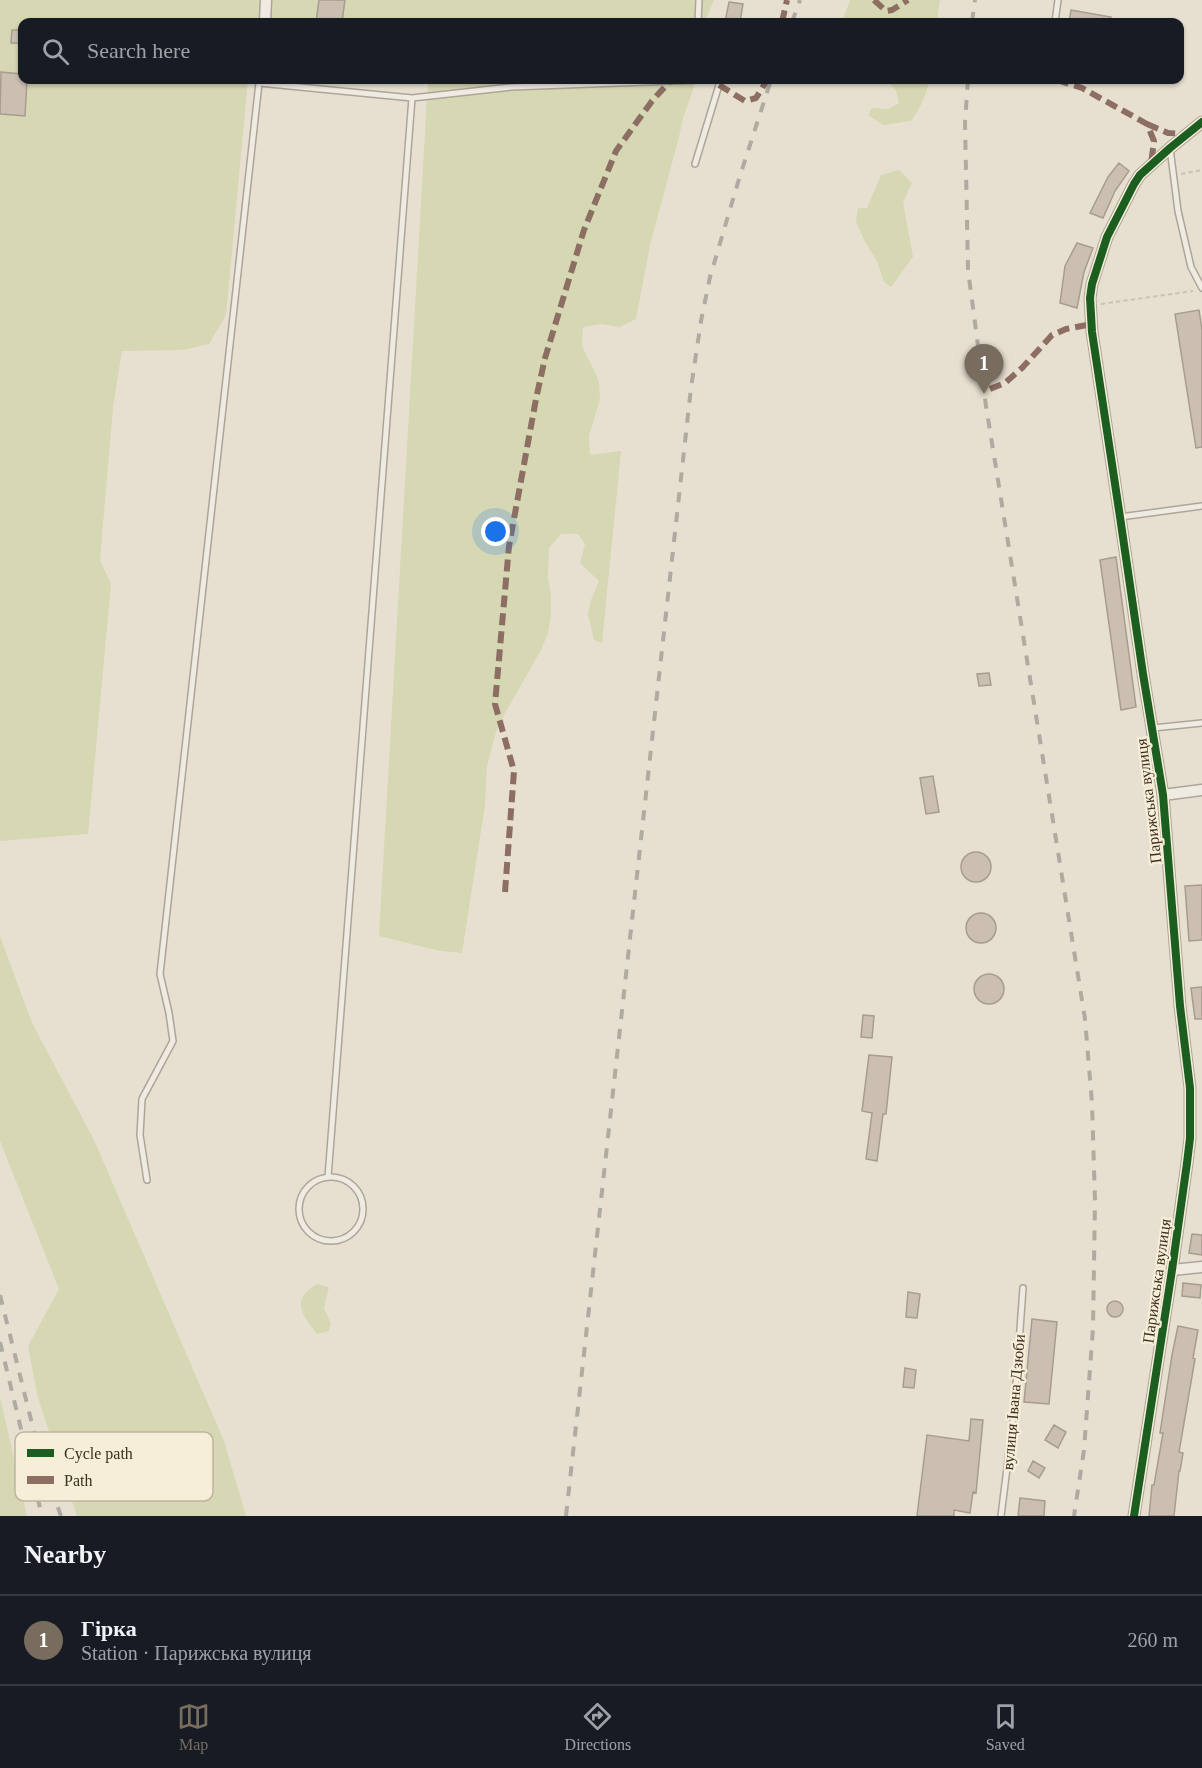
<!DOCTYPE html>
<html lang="en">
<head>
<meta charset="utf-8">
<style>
  body { margin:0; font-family:"Times New Roman",serif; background:#242831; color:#f1f3f6 }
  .you { position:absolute; left:496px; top:532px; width:21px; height:21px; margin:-15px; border:4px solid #fff; border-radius:50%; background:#1a73e8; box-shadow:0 0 0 9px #1a73e833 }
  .badge { display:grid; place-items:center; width:39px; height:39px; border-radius:50%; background:#786c5e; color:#fff; font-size:20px; font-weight:700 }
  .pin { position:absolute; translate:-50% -50px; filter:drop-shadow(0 2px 3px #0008) }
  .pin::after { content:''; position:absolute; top:32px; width:21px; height:18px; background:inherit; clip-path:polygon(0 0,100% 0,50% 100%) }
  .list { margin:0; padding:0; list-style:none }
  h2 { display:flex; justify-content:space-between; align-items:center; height:78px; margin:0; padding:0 24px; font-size:26px }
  h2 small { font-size:20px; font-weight:400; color:#9ea1a6 }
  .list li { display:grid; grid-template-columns:39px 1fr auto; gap:18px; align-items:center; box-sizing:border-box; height:90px; padding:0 24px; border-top:2px solid #363941 }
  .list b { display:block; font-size:22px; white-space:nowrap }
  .list p { margin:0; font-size:20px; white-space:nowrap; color:#9ea1a6 }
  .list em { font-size:20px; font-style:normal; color:#9ea1a6 }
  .icon { flex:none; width:33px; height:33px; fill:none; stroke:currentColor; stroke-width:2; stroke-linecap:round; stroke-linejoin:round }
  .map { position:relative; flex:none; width:1202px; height:1516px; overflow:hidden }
  .search { position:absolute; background:#171b24; box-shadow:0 2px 4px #0004; left:18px; right:18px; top:18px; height:66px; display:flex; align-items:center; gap:15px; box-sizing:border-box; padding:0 21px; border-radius:12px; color:#9ea1a6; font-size:22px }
  .sheet { height:168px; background:#171b24 }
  nav { display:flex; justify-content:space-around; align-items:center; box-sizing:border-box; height:84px; border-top:2px solid #363941; background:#171b24; font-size:16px; color:#9ea1a6 }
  nav a { display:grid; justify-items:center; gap:3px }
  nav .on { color:#786c5e }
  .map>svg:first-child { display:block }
  .green { fill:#d6d7b3 }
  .building { fill:#cbbfb2; stroke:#a89c90; stroke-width:1.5 }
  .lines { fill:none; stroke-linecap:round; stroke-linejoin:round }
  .service-casing { stroke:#ada599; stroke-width:8 }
  .minor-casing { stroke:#ada599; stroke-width:13 }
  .path { stroke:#c8c2b9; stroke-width:2; stroke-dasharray:4.5 3; stroke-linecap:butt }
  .service { stroke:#efebe3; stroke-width:5 }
  .minor { stroke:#efebe3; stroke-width:10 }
  .rail { stroke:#afaaa2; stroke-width:4; stroke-dasharray:10 10; stroke-linecap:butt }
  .quiet { stroke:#8d6e63; stroke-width:6; stroke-dasharray:12 6; stroke-linecap:butt }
  .cycleway-casing { stroke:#f7eed8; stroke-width:11 }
  .cycleway { stroke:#1b5e20; stroke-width:8 }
  .labels { text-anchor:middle; stroke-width:4.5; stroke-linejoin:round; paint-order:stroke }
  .street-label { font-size:16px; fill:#3d2e20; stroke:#f7eed8 }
  .key { fill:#f7eed8; stroke:#bfb4a1; stroke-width:1.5 }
  .key-label { font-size:16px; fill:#3d2e20 }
</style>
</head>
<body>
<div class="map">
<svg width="1202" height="1516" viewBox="0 0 1202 1516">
  <rect width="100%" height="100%" fill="#e7e0d1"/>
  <path class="green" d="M0,0H714L705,22H22V80H248L226,315L209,344L183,350L122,351L113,407L100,560L111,584L88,834L0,841Z
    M850,0H940L937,22H842Z
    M428,80H695L693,90L683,118L679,137L650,245L636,319L620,327L602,324L583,327L582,346L599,381L600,399L589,436L590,455L621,451L602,643L594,640L588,614L591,600L599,581L580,563L585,544L578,534H561L549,548L548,577L551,596V615L548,633L541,650L504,715L496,732L487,766L485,805L462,953L440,951L379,936Z
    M887,80H929C927,94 920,109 911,121L883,125L868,115L872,108L889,109L899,103L896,91Z
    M899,170L912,183L903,202L913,257L891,287L884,282L877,261L865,242L856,222L858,208H867L881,175Z
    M0,936L32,1023L94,1140L224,1441L246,1516H77L38,1398L28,1346L59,1289L0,1141Z
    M317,1284L329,1287L324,1308L331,1323L329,1331L317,1334C302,1315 290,1299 317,1284Z
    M0,1397L27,1516H0Z"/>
  <path class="building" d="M319,0H345L342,22H316Z
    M729,2L743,4L740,22H725Z
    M1071,10L1111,17L1110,22H1069Z
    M12,30H22V43H11Z
    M1,72L22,74V80H27L25,116L0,114Z
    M1119,163L1129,171L1115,191L1103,218L1090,213L1108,177Z
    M1077,243L1093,248L1084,272L1077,308L1060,303L1065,266Z
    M1199,310L1202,330V447L1196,448L1175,314Z
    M1116,557L1136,707L1121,710L1100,560Z
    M989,673L991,685L979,686L977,674Z
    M933,776L939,812L926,814L920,778Z
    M961 867a15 15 0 1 1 30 0a15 15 0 1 1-30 0Z
    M1202,885V940L1189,941L1185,886Z
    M966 928a15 15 0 1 1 30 0a15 15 0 1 1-30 0Z
    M974 989a15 15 0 1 1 30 0a15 15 0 1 1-30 0Z
    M1202,987V1019H1195L1191,988Z
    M863,1015L874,1016L872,1038L861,1037Z
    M869,1055L892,1057L886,1114H883L877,1161L866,1159L872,1113L862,1111Z
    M1192,1234L1202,1235V1255L1189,1253Z
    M1183,1283L1201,1285L1200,1298L1182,1296Z
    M908,1292L920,1294L917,1318L906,1317Z
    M1107 1309a8 8 0 1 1 16 0a8 8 0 1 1-16 0Z
    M1032,1319L1057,1322L1049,1404L1024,1402Z
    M1178,1326L1198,1330L1193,1358L1195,1359L1179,1452L1183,1453L1180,1471H1179L1174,1516H1149L1152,1485H1154L1163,1433H1160L1172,1355Z
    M905,1368L916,1370L914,1388L903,1387Z
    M971,1419L983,1420L976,1493L973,1492L970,1513L954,1510V1516H917L927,1435L969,1441Z
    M1054,1425L1066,1432L1058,1448L1045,1440Z
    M1033,1461L1045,1468L1039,1478L1028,1471Z
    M1020,1498L1045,1501L1044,1516H1018Z"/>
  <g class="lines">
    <defs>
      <path id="service" d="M698,22L699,0
        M1055,22L1058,0
        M259,80V83L412,98L328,1177
        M412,98L511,87L699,80
        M1170,148L1178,211L1191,267L1202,288
        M695,164L719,85L718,80
        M1120,517L1202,506
        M1153,728L1202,723
        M299 1209a32 32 0 1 1 64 0a32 32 0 1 1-64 0Z
        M147,1180L140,1135L142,1099L173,1041L169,1013L160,974L259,83
        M1001,1516L1014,1412L1023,1288"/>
      <path id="minor" d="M265,22L266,0
        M1163,795L1202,790
        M1172,1270L1202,1267
        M1134,1516L1172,1270L1187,1163L1190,1138V1088L1180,1006L1163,795L1143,674L1120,517L1092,332L1090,298L1092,284L1107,237L1134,184L1140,175L1170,148L1202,122"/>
    </defs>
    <use href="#service" class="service-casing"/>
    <use href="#minor" class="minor-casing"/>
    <path class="path" d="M1181,174L1202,170
      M1101,304L1193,291"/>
    <use href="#service" class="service"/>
    <use href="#minor" class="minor"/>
    <path class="rail" d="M792,22L800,0
      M972,22L975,0
      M968,80L965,122L968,270L986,406L1085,1019L1092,1103L1095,1201L1093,1328L1084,1450L1074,1516
      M0,1295L41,1460L61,1516
      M0,1342L42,1516
      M566,1516L691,388L701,321L710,277L739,179L771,80"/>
    <path class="quiet" d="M874,0L886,11L892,10L908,0
      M782,22L787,0
      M1057,80L1082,88L1147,124L1154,141L1151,164
      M719,85L745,101L756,98L767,80
      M1147,124L1168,133L1187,134
      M990,389L1005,383L1022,368L1052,335L1066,329L1092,324
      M505,892L514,771L495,704L509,546L536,399L545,358L584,230L616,151L652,101L670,81"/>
    <defs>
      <path id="cycleway" d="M1134,1516L1172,1270L1187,1163L1190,1138V1088L1180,1006L1163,795L1143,674L1120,517L1092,332L1090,298L1092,284L1107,237L1134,184L1140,175L1170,148L1202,122"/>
    </defs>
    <use href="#cycleway" class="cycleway-casing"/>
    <use href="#cycleway" class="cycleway"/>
  </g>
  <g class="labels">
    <g class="street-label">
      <text transform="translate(1148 801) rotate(-97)" y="6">Парижська вулиця</text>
      <text transform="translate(1156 1281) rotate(-82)" y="6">Парижська вулиця</text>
      <text transform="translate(1013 1402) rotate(-85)" y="6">вулиця Івана Дзюби</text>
    </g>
  </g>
  <rect x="15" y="1432" width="198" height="69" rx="9" class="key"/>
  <rect x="27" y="1449" width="27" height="8" fill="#1b5e20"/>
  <rect x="27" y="1476" width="27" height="8" fill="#8d6e63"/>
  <g class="key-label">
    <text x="64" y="1459">Cycle path</text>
    <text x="64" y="1486">Path</text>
  </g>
</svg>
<div class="you"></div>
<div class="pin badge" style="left:984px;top:394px">1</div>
<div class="search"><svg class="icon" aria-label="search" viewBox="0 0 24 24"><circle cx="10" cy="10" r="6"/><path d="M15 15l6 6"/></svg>Search here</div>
</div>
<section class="sheet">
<h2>Nearby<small></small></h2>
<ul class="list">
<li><span class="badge">1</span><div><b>Гірка</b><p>Station · Парижська вулиця</p></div><em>260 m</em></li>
</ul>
</section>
<nav>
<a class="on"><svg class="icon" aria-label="map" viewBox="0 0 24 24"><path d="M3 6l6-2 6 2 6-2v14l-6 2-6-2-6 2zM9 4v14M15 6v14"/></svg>Map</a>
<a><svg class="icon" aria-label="directions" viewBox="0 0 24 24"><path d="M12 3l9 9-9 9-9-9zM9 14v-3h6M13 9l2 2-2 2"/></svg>Directions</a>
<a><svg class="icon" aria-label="saved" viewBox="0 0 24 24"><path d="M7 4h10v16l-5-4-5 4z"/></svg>Saved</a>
</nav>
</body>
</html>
